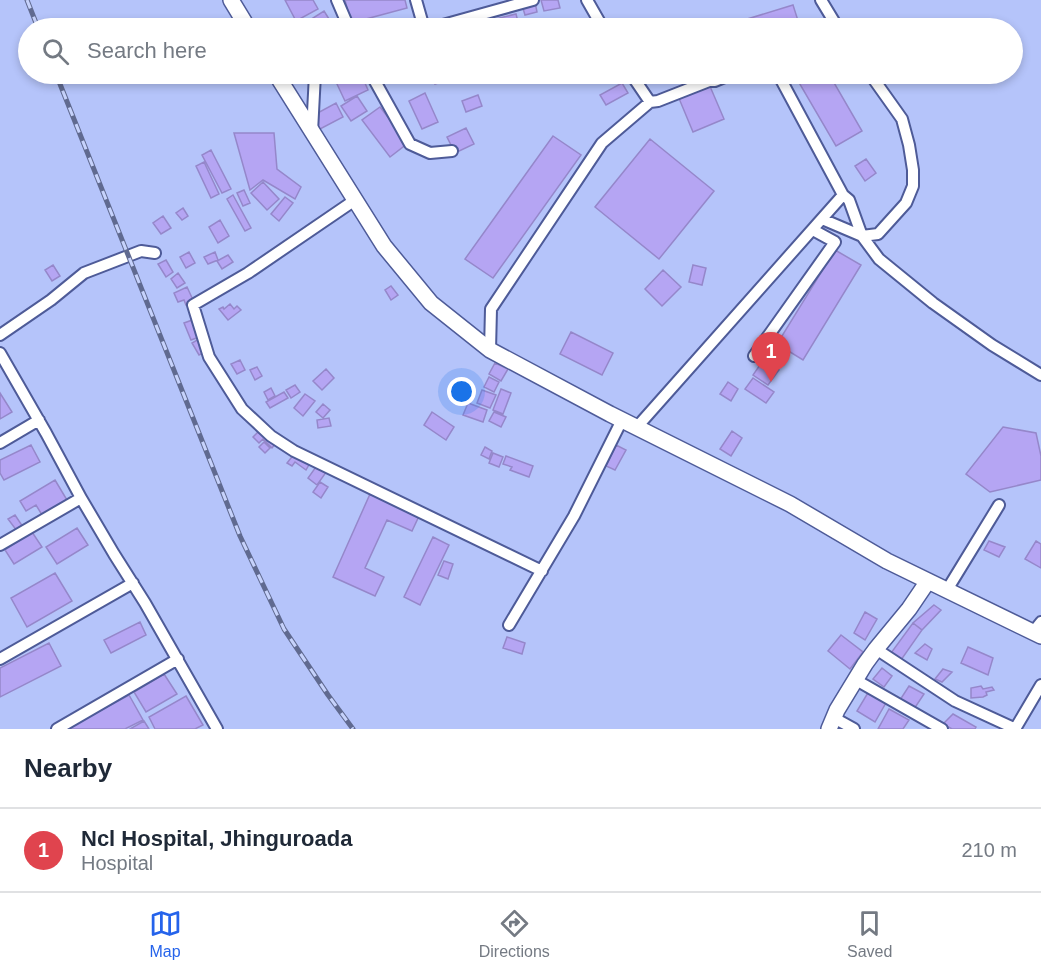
<!DOCTYPE html>
<html lang="en">
<head>
<meta charset="utf-8">
<style>
  body { margin:0; font-family:Helvetica,sans-serif; background:#f2f2f3; color:#1f2937 }
  .you { position:absolute; left:462px; top:392px; width:21px; height:21px; margin:-15px; border:4px solid #fff; border-radius:50%; background:#1a73e8; box-shadow:0 0 0 9px #1a73e833 }
  .badge { display:grid; place-items:center; width:39px; height:39px; border-radius:50%; background:#2563eb; color:#fff; font-size:20px; font-weight:700 }
  .pin { position:absolute; translate:-50% -50px; filter:drop-shadow(0 2px 3px #0008) }
  .pin::after { content:''; position:absolute; top:32px; width:21px; height:18px; background:inherit; clip-path:polygon(0 0,100% 0,50% 100%) }
  .list { margin:0; padding:0; list-style:none }
  h2 { display:flex; justify-content:space-between; align-items:center; height:78px; margin:0; padding:0 24px; font-size:26px }
  h2 small { font-size:20px; font-weight:400; color:#747a83 }
  .list li { display:grid; grid-template-columns:39px 1fr auto; gap:18px; align-items:center; box-sizing:border-box; height:84px; padding:0 24px; border-top:2px solid #e0e1e3 }
  .list b { display:block; font-size:22px; white-space:nowrap }
  .list p { margin:0; font-size:20px; white-space:nowrap; color:#747a83 }
  .list em { font-size:20px; font-style:normal; color:#747a83 }
  .icon { flex:none; width:33px; height:33px; fill:none; stroke:currentColor; stroke-width:2; stroke-linecap:round; stroke-linejoin:round }
  .map { position:relative; flex:none; width:1041px; height:729px; overflow:hidden }
  .search { position:absolute; background:#fff; box-shadow:0 3px 9px #0003; left:18px; right:18px; top:18px; height:66px; display:flex; align-items:center; gap:15px; box-sizing:border-box; padding:0 21px; border-radius:33px; color:#747a83; font-size:22px }
  .sheet { height:162px; background:#fff }
  nav { display:flex; justify-content:space-around; align-items:center; box-sizing:border-box; height:84px; border-top:2px solid #e0e1e3; background:#fff; font-size:16px; color:#747a83 }
  nav a { display:grid; justify-items:center; gap:3px }
  nav .on { color:#2563eb }
  .map>svg:first-child { display:block }
  .building { fill:#b5a5f3; stroke:#9587ca; stroke-width:1.5 }
  .lines { fill:none; stroke-linecap:round; stroke-linejoin:round }
  .street-casing { stroke:#4e5b98; stroke-width:14 }
  .secondary-casing { stroke:#4e5b98; stroke-width:18 }
  .street { stroke:#fff; stroke-width:10 }
  .secondary { stroke:#fff; stroke-width:15 }
  .rail-casing { stroke:#606a90; stroke-width:5 }
  .rail { stroke:#c6d2fb; stroke-width:3; stroke-dasharray:9; stroke-linecap:butt }
</style>
</head>
<body>
<div class="map">
<svg width="1041" height="729" viewBox="0 0 1041 729">
  <rect width="100%" height="100%" fill="#b5c4fa"/>
  <path class="building" d="M285,0H313L318,9L296,21Z
    M345,0H405L407,8L351,23Z
    M541,0H558L560,8L544,11Z
    M535,2L537,12L525,15L522,5Z
    M793,5L800,27L796,28H718Z
    M324,11L334,27L332,28H304L302,25Z
    M516,14L519,26L510,28H474L473,24Z
    M355,74H361L368,90L345,101L336,82Z
    M432,74H449L451,79L435,84Z
    M794,74H829L862,131L836,146Z
    M622,83L628,93L606,105L600,95Z
    M709,84L724,119L693,132L678,96Z
    M425,93L438,122L422,129L409,101Z
    M478,95L482,106L466,112L462,101Z
    M357,96L367,111L351,121L341,106Z
    M336,103L343,117L320,129L312,116Z
    M380,107L408,143L390,157L362,120Z
    M466,128L474,144L455,153L447,137Z
    M234,133H274L277,169L301,187L295,199L263,180L250,190Z
    M553,136L581,155L493,278L465,259Z
    M650,139L714,191L659,259L595,207Z
    M211,150L231,189L222,193L202,155Z
    M866,159L876,173L865,181L855,166Z
    M204,162L219,194L211,198L196,166Z
    M263,182L279,199L267,210L251,193Z
    M244,190L250,203L243,206L237,193Z
    M233,195L251,228L245,231L227,199Z
    M285,197L293,203L279,221L271,214Z
    M183,208L188,216L182,220L176,213Z
    M163,216L171,228L161,234L153,223Z
    M220,220L229,236L218,243L209,227Z
    M835,250L861,265L803,360L777,344Z
    M189,252L195,263L186,268L180,257Z
    M215,252L218,260L208,264L204,257Z
    M228,255L233,262L222,269L217,261Z
    M166,260L173,272L166,277L158,264Z
    M53,265L60,276L52,281L45,270Z
    M693,265L706,268L702,285L689,282Z
    M663,270L681,287L662,306L645,289Z
    M178,273L185,283L177,288L171,279Z
    M391,286L398,295L391,300L385,290Z
    M187,287L194,302L186,305L184,300L178,302L174,293Z
    M230,304L234,309L237,306L241,310L228,320L219,309L223,307L224,309Z
    M195,319L202,336L191,340L184,323Z
    M571,332L613,353L602,375L560,354Z
    M199,339L205,352L199,355L192,343Z
    M764,359L779,370L768,385L753,375Z
    M240,360L245,370L237,374L231,364Z
    M495,363L508,369L501,381L489,374Z
    M257,367L262,376L255,380L250,370Z
    M326,369L334,378L322,390L313,381Z
    M489,377L499,382L494,392L484,387Z
    M753,378L774,392L766,403L745,389Z
    M728,382L738,389L731,401L720,394Z
    M295,385L300,392L291,398L286,390Z
    M271,388L275,396L268,400L264,392Z
    M501,389L511,393L503,414L493,410Z
    M482,390L496,395L490,408L477,403Z
    M284,392L288,398L270,408L266,402Z
    M0,393L12,412L0,419Z
    M305,394L315,401L303,416L294,408Z
    M468,403L487,410L483,422L463,415Z
    M323,404L330,410L323,418L316,412Z
    M432,412L454,427L446,440L424,425Z
    M494,412L506,417L501,427L489,421Z
    M329,418L331,426L318,428L317,420Z
    M1003,427L1036,433L1041,456V480L990,492L966,474Z
    M261,429L276,443L272,448L263,439L259,443L253,437Z
    M732,431L742,438L731,456L720,449Z
    M264,442L270,448L265,453L259,447Z
    M31,445L40,462L4,480L0,473V460Z
    M616,445L626,450L615,470L606,466Z
    M485,447L492,451L489,459L481,455Z
    M295,453L310,463L306,470L295,462L292,466L287,463Z
    M493,453L503,457L499,467L489,463Z
    M506,456L533,466L529,477L510,470L512,467L503,464Z
    M318,464L327,471L317,485L308,478Z
    M55,480L67,500L42,515L36,505L26,511L20,501Z
    M320,482L328,487L321,498L313,492Z
    M370,494L419,516L412,531L387,520L365,568L384,577L375,596L333,577Z
    M15,515L23,527L17,531L8,519Z
    M77,528L88,545L57,564L46,547Z
    M32,532L42,547L14,564L5,550Z
    M433,537L449,545L420,605L404,597Z
    M989,541L1005,547L999,557L984,550Z
    M1036,541L1041,544V568L1025,559Z
    M444,561L453,564L448,579L438,575Z
    M55,573L72,601L27,627L11,598Z
    M934,605L941,610L922,630L913,623Z
    M865,612L877,619L865,640L854,633Z
    M140,622L146,635L111,653L104,640Z
    M913,623L922,630L901,660L891,653Z
    M841,635L863,652L850,669L828,651Z
    M507,637L525,643L522,654L503,648Z
    M49,643L61,666L0,697V668Z
    M925,644L932,649L927,660L915,653Z
    M968,647L993,658L988,675L961,663Z
    M882,668L892,676L884,687L873,679Z
    M943,669L952,672L942,682L935,679Z
    M164,674L177,694L146,712L134,692Z
    M909,686L924,694L912,712L898,703Z
    M981,686L983,689L992,687L994,690L986,692L987,695L983,697L971,698V688Z
    M869,691L887,701L875,722L857,711Z
    M129,695L143,720L125,729H66Z
    M186,696L203,725L195,729H155L149,717Z
    M889,709L909,720L903,729H878Z
    M953,714L976,727L975,729H952L943,724Z
    M144,721L149,729H130Z"/>
  <g class="lines">
    <defs>
      <path id="street" d="M337,0L349,28
        M416,0L424,28
        M587,0L603,28
        M821,0L838,28
        M432,28L533,0
        M371,74L410,144L430,153L452,151
        M631,74L650,102
        M778,74L843,195L849,200L862,236L879,259L933,303L992,345L1041,375
        M312,132L315,74
        M355,200L248,273L193,305L209,357L242,409L271,436L294,451L542,571
        M822,219L862,236L878,234L906,203L913,186V170L909,145L902,119L870,74
        M0,335L51,300L84,273L141,251L155,253
        M490,350L491,309L602,143L650,102L658,101L709,81H715L732,74
        M0,353L46,433L81,498L114,554L145,603L217,729
        M754,356L835,242L813,230
        M637,427L843,195
        M0,443L39,420
        M0,545L81,498
        M947,590L999,505
        M509,625L574,516L622,420
        M1033,632L1041,622
        M876,649L955,701L1016,729
        M0,659L133,583
        M856,680L942,729
        M834,718L854,729
        M57,729L178,659
        M1015,729L1041,685"/>
      <path id="secondary" d="M231,0L248,28
        M276,74L384,246L431,303L490,350L610,414L790,504L887,561L1041,636
        M829,729L837,710L865,664L876,649L909,609L928,581"/>
    </defs>
    <use href="#street" class="street-casing"/>
    <use href="#secondary" class="secondary-casing"/>
    <use href="#street" class="street"/>
    <use href="#secondary" class="secondary"/>
    <defs>
      <path id="rail" d="M27,0L38,28
        M56,74L240,536L284,629L328,695L353,729"/>
    </defs>
    <use href="#rail" class="rail-casing"/>
    <use href="#rail" class="rail"/>
  </g>
</svg>
<div class="you"></div>
<div class="pin badge" style="left:771px;top:382px;background:#e0444e">1</div>
<div class="search"><svg class="icon" aria-label="search" viewBox="0 0 24 24"><circle cx="10" cy="10" r="6"/><path d="M15 15l6 6"/></svg>Search here</div>
</div>
<section class="sheet">
<h2>Nearby<small></small></h2>
<ul class="list">
<li><span class="badge" style="background:#e0444e">1</span><div><b>Ncl Hospital, Jhinguroada</b><p>Hospital</p></div><em>210 m</em></li>
</ul>
</section>
<nav>
<a class="on"><svg class="icon" aria-label="map" viewBox="0 0 24 24"><path d="M3 6l6-2 6 2 6-2v14l-6 2-6-2-6 2zM9 4v14M15 6v14"/></svg>Map</a>
<a><svg class="icon" aria-label="directions" viewBox="0 0 24 24"><path d="M12 3l9 9-9 9-9-9zM9 14v-3h6M13 9l2 2-2 2"/></svg>Directions</a>
<a><svg class="icon" aria-label="saved" viewBox="0 0 24 24"><path d="M7 4h10v16l-5-4-5 4z"/></svg>Saved</a>
</nav>
</body>
</html>
